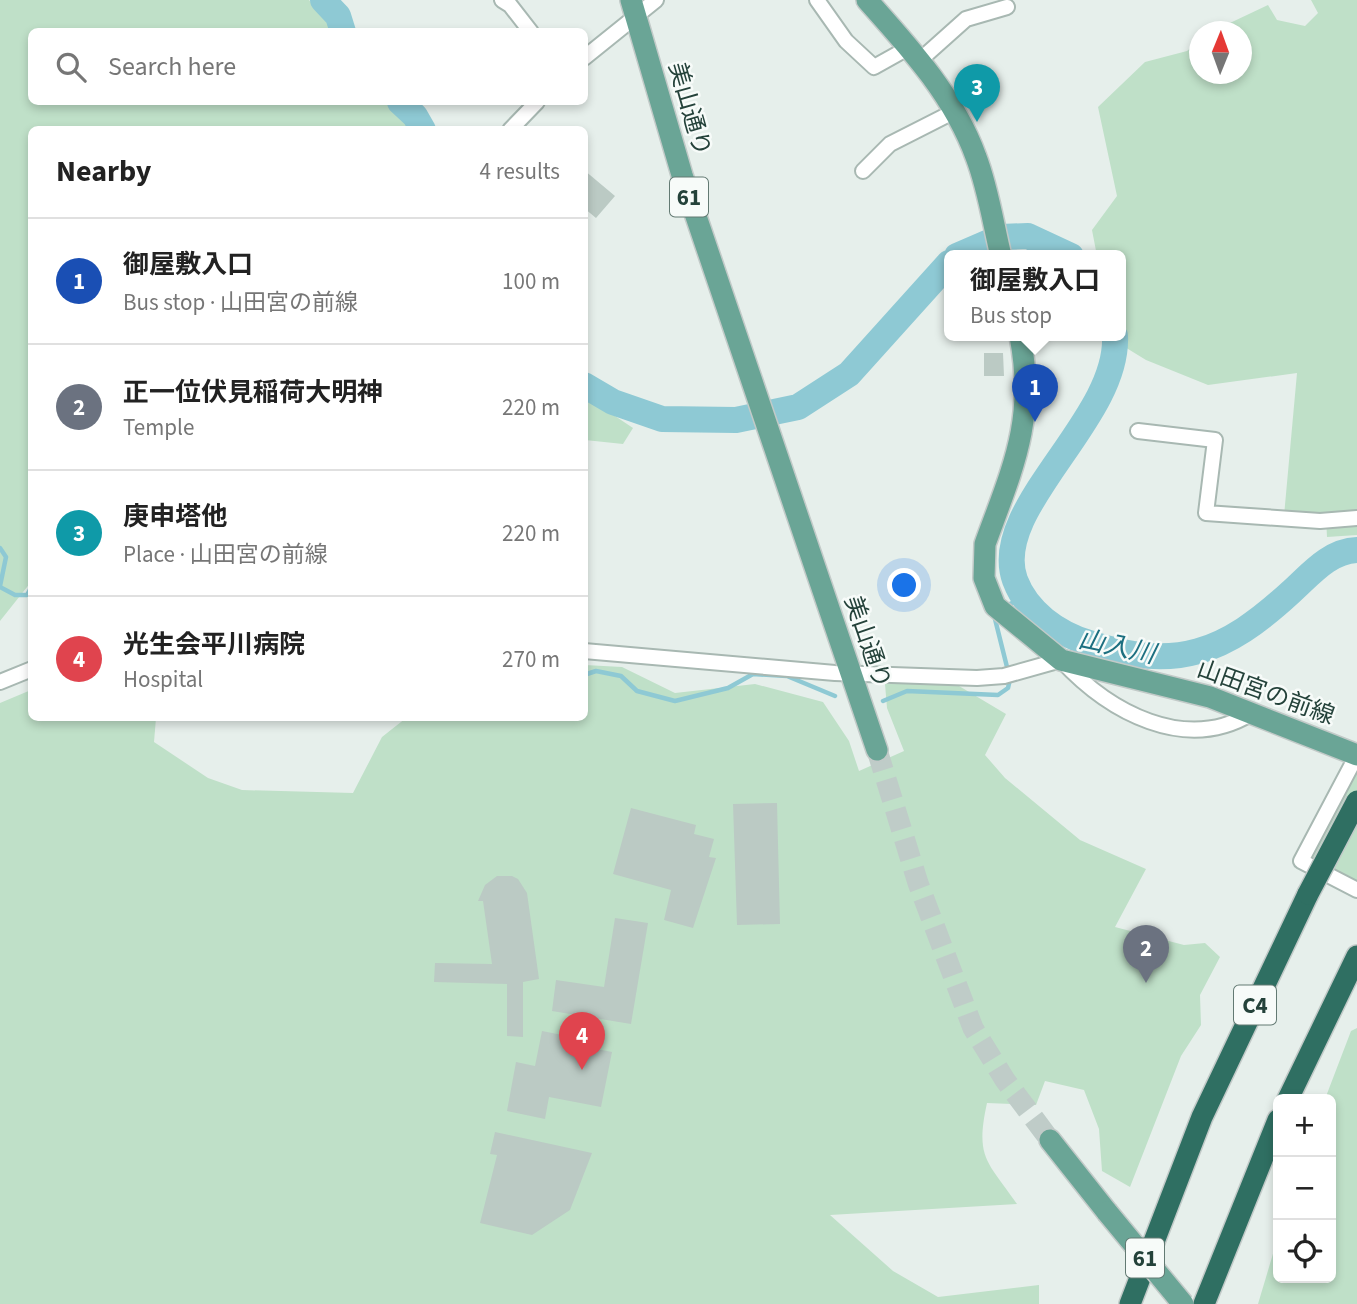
<!DOCTYPE html>
<html lang="en">
<head>
<meta charset="utf-8">
<style>
  body { margin:0; font-family:"Source Sans 3","Noto Sans JP",sans-serif; background:#f6f6f6; color:#222 }
  .controls { position:absolute; right:21px; bottom:21px; display:grid; overflow:hidden; border-radius:10px; box-shadow:0 4px 10px #0003 }
  .controls button { width:63px; height:63px; display:grid; place-items:center; padding:0; border:0; border-bottom:2px solid #e0e0e0; background:#fff; color:#222; font:35px sans-serif }
  .compass { position:absolute; left:1189px; top:21px; width:63px; height:63px; border-radius:50%; background:#fff; box-shadow:0 4px 10px #0003; rotate:1deg }
  .you { position:absolute; left:905px; top:586px; width:24px; height:24px; margin:-18px; border:5px solid #fff; border-radius:50%; background:#1a73e8; box-shadow:0 0 0 10px #1a73e833 }
  .badge { display:grid; place-items:center; width:46px; height:46px; border-radius:50%; background:#ea580c; color:#fff; font-size:23px; font-weight:700 }
  .pin { position:absolute; translate:-50% -58px; filter:drop-shadow(0 2px 4px #0008) }
  .pin::after { content:''; position:absolute; top:37px; width:24px; height:21px; background:inherit; clip-path:polygon(0 0,100% 0,50% 100%) }
  .popup { position:absolute; left:944px; top:250px; width:182px; height:91px; box-sizing:border-box; display:grid; place-content:center; border-radius:10px; background:#fff; filter:drop-shadow(0 2px 5px #0005); font-size:23px; white-space:nowrap; color:#767676 }
  .popup b { font-size:26px; color:#222 }
  .popup::after { content:''; position:absolute; left:50%; top:100%; margin-left:-14px; border:14px solid transparent; border-top-color:#fff }
  .list { margin:0; padding:0; list-style:none }
  h2 { display:flex; justify-content:space-between; align-items:center; height:91px; margin:0; padding:0 28px; font-size:30px }
  h2 small { font-size:23px; font-weight:400; color:#767676 }
  .list li { display:grid; grid-template-columns:46px 1fr auto; gap:21px; align-items:center; box-sizing:border-box; height:126px; padding:0 28px; border-top:2px solid #e0e0e0 }
  .list b { display:block; font-size:26px; white-space:nowrap }
  .list p { margin:0; font-size:23px; white-space:nowrap; color:#767676 }
  .list em { font-size:23px; font-style:normal; color:#767676 }
  .icon { flex:none; width:38px; height:38px; fill:none; stroke:currentColor; stroke-width:2; stroke-linecap:round; stroke-linejoin:round }
  .map { position:relative; flex:none; width:1357px; height:1304px; overflow:hidden }
  .search { position:absolute; background:#fff; box-shadow:0 4px 10px #0003; left:28px; top:28px; width:560px; height:77px; display:flex; align-items:center; gap:18px; box-sizing:border-box; padding:0 24px; border-radius:10px; color:#767676; font-size:26px }
  .panel { position:absolute; background:#fff; box-shadow:0 4px 10px #0003; left:28px; top:126px; width:560px; height:595px; border-radius:10px }
  .map>svg:first-child { display:block }
  .green { fill:#bfe0c8 }
  .lines { fill:none; stroke-linecap:round; stroke-linejoin:round }
  .stream { stroke:#8ec9d4; stroke-width:4.5 }
  .river { stroke:#8ec9d4; stroke-width:26 }
  .building { fill:#bbcac4 }
  .primary-tunnel { stroke:#bfccc8; stroke-width:21; stroke-dasharray:21 10; stroke-linecap:butt }
  .minor-casing { stroke:#a8b8b2; stroke-width:18 }
  .primary-casing { stroke:#c2cac8; stroke-width:24 }
  .motorway-casing { stroke:#c2cac8; stroke-width:24 }
  .minor { stroke:#fff; stroke-width:14 }
  .primary { stroke:#6aa596; stroke-width:21 }
  .motorway { stroke:#2f6f62; stroke-width:21 }
  .primary-bridge-casing { stroke:#c2cac8; stroke-width:24; stroke-linecap:butt }
  .motorway-bridge-casing { stroke:#c2cac8; stroke-width:24; stroke-linecap:butt }
  .primary-bridge { stroke:#6aa596; stroke-width:21 }
  .motorway-bridge { stroke:#2f6f62; stroke-width:21 }
  .labels { text-anchor:middle; stroke-width:5; stroke-linejoin:round; paint-order:stroke }
  .shield { fill:#f7fbf9; stroke:#637a73; stroke-width:2 }
  .shield-label { font-size:23px; font-weight:bold; fill:#24423a }
  .street-label { font-size:24px; fill:#24423a; stroke:#f7fbf9 }
  .water-label { font-size:26px; font-style:italic; fill:#1c6f80; stroke:#f7fbf9 }
</style>
</head>
<body>
<div class="map">
<svg width="1357" height="1304" viewBox="0 0 1357 1304">
  <rect width="100%" height="100%" fill="#e6efeb"/>
  <path class="green" d="M0,0H309L335,31L32,32V102H389L417,129L32,130L31,582L0,621Z
    M1311,0H1357V535L1327,537L1326,517L1284,516L1297,373L1208,385L1146,360L1115,341L1114,336H1121V256H1097L1092,230L1117,196L1098,107L1145,62L1187,51L1199,41L1200,74H1242V32L1213,31L1268,5L1277,20L1305,26L1318,13Z
    M585,396L633,428L623,444L585,440Z
    M585,665L622,667L675,693L755,684L823,702L849,741L859,771L904,751L887,708L885,684L954,683L1006,714L985,755L1005,778L1080,840L1146,869L1115,927L1184,945L1205,943L1220,957L1200,995L1201,1025L1181,1056L1130,1187L1102,1171L1099,1129L1084,1090L1045,1081L1036,1105L987,1103C975,1158 987,1161 1017,1204L830,1215L893,1271L938,1297L1039,1285V1304H0V703L31,690L32,718H156L154,742L208,778L242,790L353,793L382,737L406,718H584Z
    M1357,769V882L1309,858Z
    M1357,1028V1304H1258L1278,1237V1278H1331V1099H1325L1351,1031Z"/>
  <g class="lines">
    <path class="stream" d="M0,548L6,557L0,586
      M0,587L15,595H27L32,586
      M1006,606L1022,598
      M998,615L995,619L1008,671
      M584,675L596,671L621,676L637,691L675,701L728,688L753,674L787,676L835,696
      M883,701L907,691L998,695L1008,688L1010,679"/>
    <path class="river" d="M323,0L338,16L343,32
      M400,102L415,116L423,130
      M957,256L1001,237L1028,236L1071,256
      M1115,336C1119,420 989,508 1015,580C1027,612 1057,633 1089,643C1176,672 1225,653 1291,592C1310,575 1329,551 1357,550
      M584,385L613,402L662,419L736,420L798,407L849,374L949,263"/>
  </g>
  <path class="building" d="M584,170L615,196L596,218L584,208Z
    M984,353H1003L1004,376H984Z
    M777,803L780,924L737,925L733,804Z
    M631,808L696,825L694,834L714,839L709,857L716,858L693,928L664,920L671,890L613,874Z
    M497,876H512L518,879L527,893L539,979L523,982V1037L507,1036V984L434,982L435,963L492,964L483,901H478L485,885Z
    M615,918L648,923L631,1024L552,1011L556,980L604,987Z
    M542,1031L598,1042L597,1049L612,1052L601,1107L549,1097L545,1119L507,1111L516,1062L535,1066Z
    M495,1132L592,1153L570,1210L532,1235L480,1223L497,1155L490,1154Z"/>
  <g class="lines">
    <path class="primary-tunnel" d="M877,750L918,883L973,1028L1005,1080L1050,1140"/>
    <defs>
      <path id="minor" d="M502,0L510,5L531,32
        M817,0L846,41L874,67L908,48
        M584,58L656,0
        M919,61L966,19L1007,7
        M510,130L537,102
        M863,171L890,144L955,111
        M1138,431L1215,440L1206,513L1320,521L1357,518
        M584,651L835,673L977,678L1004,676L1061,660C1109,712 1185,754 1252,713
        M0,682L32,669
        M1357,755L1301,861L1357,890"/>
      <path id="primary" d="M631,0L682,175L877,750
        M867,0C910,48 954,96 976,157C988,188 993,223 1001,256
        M1020,336C1036,420 1013,467 985,544L984,578L995,606L1061,660L1210,697L1357,755
        M1050,1140L1107,1212"/>
      <path id="motorway" d="M1288,1099L1357,956
        M1130,1304L1202,1117L1308,894
        M1204,1304L1278,1120"/>
    </defs>
    <use href="#minor" class="minor-casing"/>
    <use href="#primary" class="primary-casing"/>
    <use href="#motorway" class="motorway-casing"/>
    <use href="#minor" class="minor"/>
    <use href="#primary" class="primary"/>
    <use href="#motorway" class="motorway"/>
    <defs>
      <path id="primary-bridge" d="M1107,1212L1183,1304"/>
      <path id="motorway-bridge" d="M1308,894L1357,801"/>
    </defs>
    <use href="#primary-bridge" class="primary-bridge-casing"/>
    <use href="#motorway-bridge" class="motorway-bridge-casing"/>
    <use href="#primary-bridge" class="primary-bridge"/>
    <use href="#motorway-bridge" class="motorway-bridge"/>
  </g>
  <g class="labels">
    <g class="shield">
      <rect x="670" y="177.5" width="38" height="39" rx="5"/>
      <rect x="1234" y="985.5" width="42" height="39" rx="5"/>
      <rect x="1126" y="1238.5" width="38" height="39" rx="5"/>
    </g>
    <g class="shield-label">
      <text x="689" y="205">61</text>
      <text x="1255" y="1013">C4</text>
      <text x="1145" y="1266">61</text>
    </g>
    <g class="street-label">
      <text transform="translate(690 109) rotate(74)" y="8">美山通り</text>
      <text transform="translate(868 642) rotate(71)" y="8">美山通り</text>
      <text transform="translate(1266 692) rotate(20)" y="8">山田宮の前線</text>
    </g>
    <g class="water-label">
      <text transform="translate(1117 646) rotate(12)" y="9">山入川</text>
    </g>
  </g>
</svg>
<div class="controls">
<button>+</button>
<button>−</button>
<button><svg class="icon" aria-label="locate" viewBox="0 0 24 24"><circle cx="12" cy="12" r="6"/><path d="M12 2v4M12 18v4M2 12h4M18 12h4"/></svg></button>
</div>
<svg class="compass" viewBox="-18 -18 36 36"><path d="M0-13l5 13h-10z" fill="#e53935"/><path d="M0 13l5-13h-10z" fill="#767676"/></svg>
<div class="you"></div>
<div class="pin badge" style="left:1035px;top:422px;background:#1a4fb4">1</div>
<div class="popup"><b>御屋敷入口</b>Bus stop</div>
<div class="pin badge" style="left:1146px;top:983px;background:#6b7280">2</div>
<div class="pin badge" style="left:977px;top:122px;background:#0f9aa8">3</div>
<div class="pin badge" style="left:582px;top:1070px;background:#e0444e">4</div>
<div class="search"><svg class="icon" aria-label="search" viewBox="0 0 24 24"><circle cx="10" cy="10" r="6"/><path d="M15 15l6 6"/></svg>Search here</div>
<section class="panel">
<h2>Nearby<small>4 results</small></h2>
<ul class="list">
<li><span class="badge" style="background:#1a4fb4">1</span><div><b>御屋敷入口</b><p>Bus stop · 山田宮の前線</p></div><em>100 m</em></li>
<li><span class="badge" style="background:#6b7280">2</span><div><b>正一位伏見稲荷大明神</b><p>Temple</p></div><em>220 m</em></li>
<li><span class="badge" style="background:#0f9aa8">3</span><div><b>庚申塔他</b><p>Place · 山田宮の前線</p></div><em>220 m</em></li>
<li><span class="badge" style="background:#e0444e">4</span><div><b>光生会平川病院</b><p>Hospital</p></div><em>270 m</em></li>
</ul>
</section>
</div>
</body>
</html>
